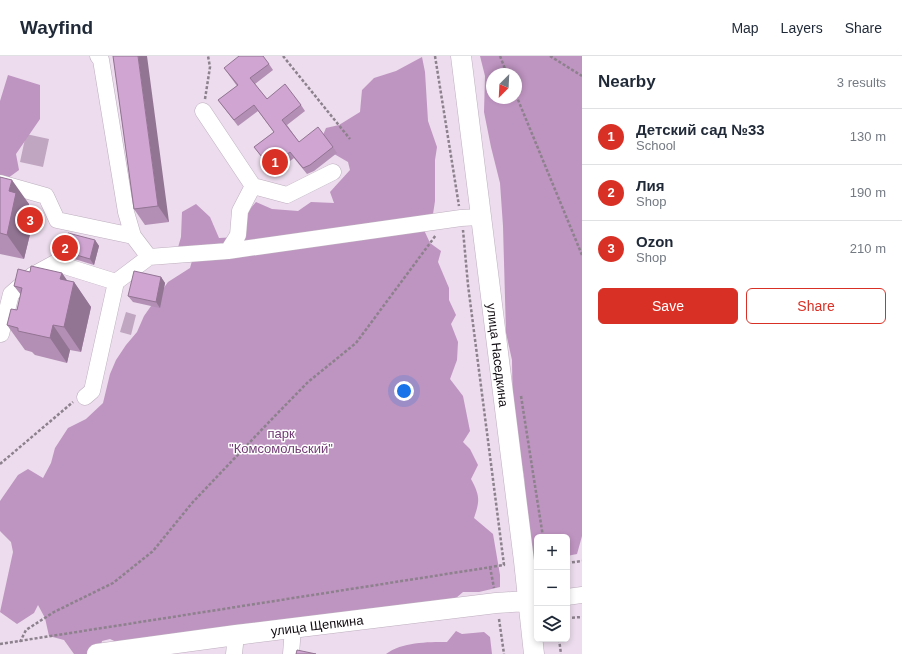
<!DOCTYPE html>
<html lang="en">
<head>
<meta charset="utf-8">
<style>
  body { margin:0; font-family:Arial,sans-serif; background:#f2f2f3; color:#1f2937 }
  .controls { position:absolute; right:12px; bottom:12px; display:grid; overflow:hidden; border-radius:6px; box-shadow:0 2px 6px #0003 }
  .controls button { width:36px; height:36px; display:grid; place-items:center; padding:0; border:0; border-bottom:1px solid #e0e1e3; background:#fff; color:#1f2937; font:20px sans-serif }
  .compass { position:absolute; left:486px; top:12px; width:36px; height:36px; border-radius:50%; background:#fff; box-shadow:0 2px 6px #0003; rotate:204deg }
  .you { position:absolute; left:404px; top:335px; width:14px; height:14px; margin:-10px; border:3px solid #fff; border-radius:50%; background:#1a73e8; box-shadow:0 0 0 6px #1a73e833 }
  .badge { display:grid; place-items:center; width:26px; height:26px; border-radius:50%; background:#d93025; color:#fff; font-size:13px; font-weight:700 }
  .pin { position:absolute; translate:-50% -50%; border:2px solid #fff; box-shadow:0 1px 4px #0006 }
  .list { margin:0; padding:0; list-style:none }
  h2 { display:flex; justify-content:space-between; align-items:center; height:52px; margin:0; padding:0 16px; font-size:17px }
  h2 small { font-size:13px; font-weight:400; color:#747a83 }
  .list li { display:grid; grid-template-columns:26px 1fr auto; gap:12px; align-items:center; box-sizing:border-box; height:56px; padding:0 16px; border-top:1px solid #e0e1e3 }
  .list b { display:block; font-size:15px; white-space:nowrap }
  .list p { margin:0; font-size:13px; white-space:nowrap; color:#747a83 }
  .list em { font-size:13px; font-style:normal; color:#747a83 }
  .actions { display:flex; gap:8px; padding:12px 16px }
  .actions a { flex:1; padding:9px 0; border:1px solid #d93025; border-radius:6px; text-align:center; font-size:14px; color:#d93025 }
  .actions .main { background:#d93025; color:#fff }
  .icon { flex:none; width:22px; height:22px; fill:none; stroke:currentColor; stroke-width:2; stroke-linecap:round; stroke-linejoin:round }
  .map { position:relative; flex:none; width:582px; height:598px; overflow:hidden }
  header { display:flex; align-items:center; gap:24px; box-sizing:border-box; height:56px; padding:0 20px; background:#fff; border-bottom:1px solid #e0e1e3 }
  header strong { font-size:19px }
  nav { display:flex; gap:22px; margin-inline-start:auto; font-size:14px }
  main { display:flex }
  aside { flex:1; background:#fff }
  .map>svg:first-child { display:block }
  .green { fill:#c0a6c1 }
  .forest { fill:#be94c0; fill-rule:evenodd }
  .lines { fill:none; stroke-linecap:round; stroke-linejoin:round }
  .minor-casing { stroke:#beafbf; stroke-width:17 }
  .major-casing { stroke:#beafbf; stroke-width:21 }
  .path { stroke:#8c818c; stroke-width:2.5; stroke-dasharray:3 2; stroke-linecap:butt }
  .minor { stroke:#fff; stroke-width:16 }
  .major { stroke:#fff; stroke-width:20 }
  .wall { fill:#b38eb5 }
  .shaded-wall { fill:#927493 }
  .building { fill:#d0a5d2; stroke:#927493 }
  .labels { text-anchor:middle; stroke-width:3; stroke-linejoin:round; paint-order:stroke }
  .street-label { font-size:13px; fill:#110c11; stroke:#fff }
  .park-label { font-size:13px; fill:#713b74; stroke:#fff }
</style>
</head>
<body>
<header>
<strong>Wayfind</strong>
<nav><a>Map</a><a>Layers</a><a>Share</a></nav>
</header>
<main>
<div class="map">
<svg width="582" height="598" viewBox="0 0 582 598">
  <rect width="100%" height="100%" fill="#ecdced"/>
  <path class="green" d="M26,78L49,83L43,111L20,106Z
    M126,256L136,259L131,279L120,276Z"/>
  <path class="forest" d="M480,0H582V480L577,498L567,500V481H537V502L525,497L526,449L524,420L513,363L512,304L506,277L503,170L500,127L491,91L484,56L485,20ZM492,18H516V42H492Z
    M422,1L425,16L428,65L437,91L435,104V145L433,158L419,165L177,195L181,181L182,156L196,148L210,161L219,182L239,181L243,161L256,146L272,153L298,155L311,146L334,147L330,136L350,114L348,106L329,95L320,86L326,72L339,69L360,56L362,34L374,22L396,15Z
    M8,19L40,29V63L16,98L19,114L0,128V45Z
    M424,174L430,187L441,195L438,206L449,232V244L456,259L451,268L458,286L457,304L450,323L463,340L470,375L463,386L470,393L478,409L471,423C480,440 480,444 474,462L493,478L500,519V531L479,536H463L456,542L136,590L130,583L121,588L110,583L102,585L100,593L88,598H74L64,584L49,580L45,562L38,549L34,557L17,568L0,556L13,496L11,486L0,475V445L18,419L28,413L43,422L51,407L55,392L68,372L86,363L103,347L110,318L116,304L126,289L137,276L144,260L168,226L190,212L192,205Z
    M456,575L462,578L484,576L490,581L492,598H386C402,586 427,586 447,586Z"/>
  <g class="lines">
    <defs>
      <path id="minor" d="M203,55L253,130
        M0,127L46,140L57,164L133,180
        M228,195L238,179L240,155L253,130L287,139L333,116
        M149,201L228,195L461,162L480,161
        M1,278L11,238L33,219L55,207L116,226L149,201L133,180L126,156L101,4L98,0
        M85,341L92,335L116,226
        M567,541L582,539
        M234,598L236,579
        M291,598L293,572"/>
      <path id="major" d="M461,0L524,505L534,598
        M97,598L236,579L496,547L528,545"/>
    </defs>
    <use href="#minor" class="minor-casing"/>
    <use href="#major" class="major-casing"/>
    <path class="path" d="M283,0L350,83
      M435,0L459,150
      M500,0L507,18
      M550,0L582,20
      M516,39L582,199
      M205,43L210,11L208,0
      M521,340L543,481
      M0,408L73,346
      M567,507L582,505
      M490,511L494,532
      M567,562L582,561
      M499,563L504,598
      M559,583L561,598
      M20,586L26,574L54,556L113,527L153,495L192,447L269,366L308,326L356,287L436,179
      M0,588L504,509L468,229L463,174"/>
    <use href="#minor" class="minor"/>
    <use href="#major" class="major"/>
  </g>
  <path class="wall" d="M113,0L169,166L145,169L134,153Z
    M269,8L273,14L255,28L267,43L301,49L305,55L287,69L299,86L333,91L337,97L314,115L307,118L294,102L274,117L254,91L274,76L258,55L238,70L218,44L237,30L224,12Z
    M0,121L29,148L28,154L34,162L24,203L0,198Z
    M95,184L99,190L94,209L68,201L63,195Z
    M30,216L62,217L67,225L74,226L91,251L81,296L70,294L67,307L35,299L32,296L25,294L7,269L17,254L21,239L14,230Z
    M161,221L165,227L160,252L133,246L128,240Z"/>
  <path class="shaded-wall" d="M138,0H147L169,166L158,150Z
    M12,124L29,148L28,154L34,162L24,203L7,179L9,135Z
    M95,184L99,190L94,209L90,203Z
    M62,217L73,233L74,226L91,251L81,296L64,271L60,223Z
    M161,221L165,227L160,252L156,246Z
    M53,269L70,294L67,307L50,282Z"/>
  <path class="building" d="M113,0H138L158,150L134,153Z
    M239,0H263L269,8L250,22L267,43L285,28L301,49L282,64L299,86L318,71L333,91L310,109L303,112L290,96L270,111L254,91L274,76L254,49L234,64L218,44L238,29L224,12Z
    M0,121L12,124L9,135L16,137L7,179L0,177Z
    M68,177L95,184L90,203L63,195Z
    M31,210L62,217L60,223L74,226L64,271L53,269L50,282L18,275V272L7,269L11,253L17,254L22,232L14,230L18,213L30,216Z
    M134,215L161,221L156,246L128,240Z
    M297,594L316,598H296Z"/>
  <g class="labels">
    <g class="street-label">
      <text transform="translate(498 299) rotate(83)" y="5">улица Наседкина</text>
      <text transform="translate(317 569) rotate(-7)" y="5">улица Щепкина</text>
    </g>
    <g class="park-label">
      <text x="281" y="382">парк<tspan x="281" dy="15">"Комсомольский"</tspan></text>
    </g>
  </g>
</svg>
<div class="controls">
<button>+</button>
<button>−</button>
<button><svg class="icon" aria-label="layers" viewBox="0 0 24 24"><path d="M12 4l9 5-9 5-9-5zM3 14l9 5 9-5"/></svg></button>
</div>
<svg class="compass" viewBox="-18 -18 36 36"><path d="M0-13l5 13h-10z" fill="#e53935"/><path d="M0 13l5-13h-10z" fill="#747a83"/></svg>
<div class="you"></div>
<div class="pin badge" style="left:275px;top:106px">1</div>
<div class="pin badge" style="left:65px;top:192px">2</div>
<div class="pin badge" style="left:30px;top:164px">3</div>
</div>
<aside>
<h2>Nearby<small>3 results</small></h2>
<ul class="list">
<li><span class="badge">1</span><div><b>Детский сад №33</b><p>School</p></div><em>130 m</em></li>
<li><span class="badge">2</span><div><b>Лия</b><p>Shop</p></div><em>190 m</em></li>
<li><span class="badge">3</span><div><b>Ozon</b><p>Shop</p></div><em>210 m</em></li>
</ul>
<div class="actions"><a class="main">Save</a><a>Share</a></div>
</aside>
</main>
</body>
</html>
